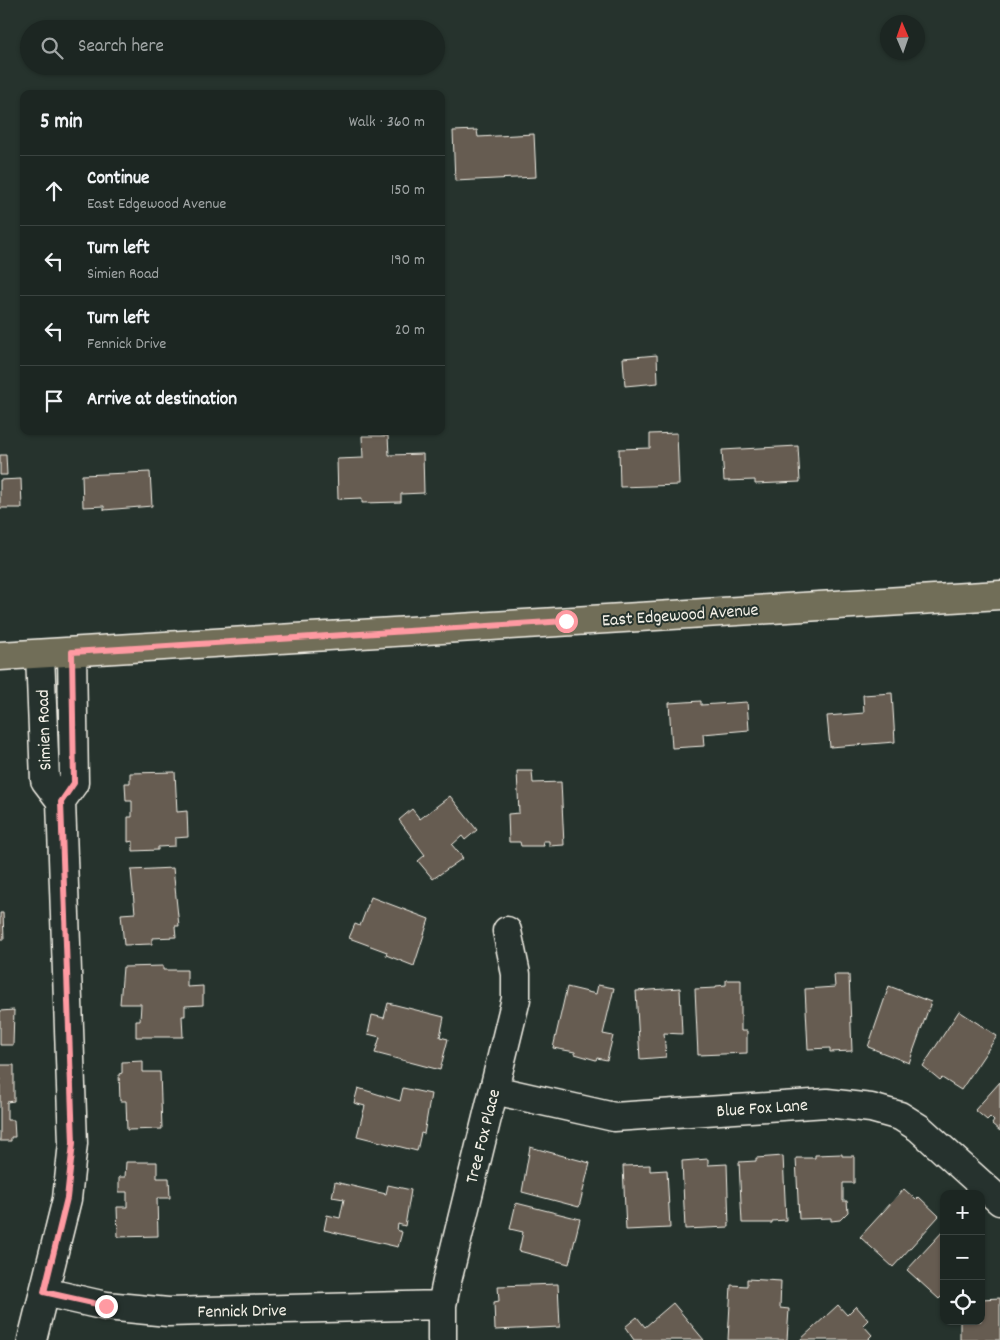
<!DOCTYPE html>
<html lang="en">
<head>
<meta charset="utf-8">
<style>
  body { margin:0; font-family:Dekko,sans-serif; background:#252e2a; color:#f1f3f6 }
  .controls { position:absolute; right:15px; bottom:15px; display:grid; overflow:hidden; border-radius:10px; box-shadow:0 1px 4px #0004 }
  .controls button { width:45px; height:45px; display:grid; place-items:center; padding:0; border:0; border-bottom:1px solid #3a4340; background:#1c2622; color:#f1f3f6; font:25px sans-serif }
  .compass { position:absolute; left:880px; top:15px; width:45px; height:45px; border-radius:50%; background:#1c2622; box-shadow:0 1px 4px #0004; rotate:358deg }
  .stop { position:absolute; width:15px; height:15px; margin:-11px; border:4px solid #ff9aa2; border-radius:50%; background:#fff }
  .stop.end { background:#ff9aa2; border-color:#fff; box-shadow:0 1px 5px #0008 }
  .list { margin:0; padding:0; list-style:none }
  h2 { display:flex; justify-content:space-between; align-items:center; height:65px; margin:0; padding:0 20px; font-size:21px }
  h2 small { font-size:16px; font-weight:400; color:#a0a5a5 }
  .list li { display:grid; grid-template-columns:32px 1fr auto; gap:15px; align-items:center; box-sizing:border-box; height:70px; padding:0 20px; border-top:1px solid #3a4340 }
  .list b { display:block; font-size:19px; white-space:nowrap }
  .list p { margin:0; font-size:16px; white-space:nowrap; color:#a0a5a5 }
  .list em { font-size:16px; font-style:normal; color:#a0a5a5 }
  .icon { flex:none; width:28px; height:28px; fill:none; stroke:currentColor; stroke-width:2; stroke-linecap:round; stroke-linejoin:round }
  .map { position:relative; flex:none; width:1000px; height:1340px; overflow:hidden }
  .search { position:absolute; background:#1c2622; box-shadow:0 1px 4px #0004; left:20px; top:20px; width:425px; height:55px; display:flex; align-items:center; gap:12px; box-sizing:border-box; padding:0 18px; border-radius:28px; color:#a0a5a5; font-size:19px }
  .panel { position:absolute; background:#1c2622; box-shadow:0 1px 4px #0004; left:20px; top:90px; width:425px; height:345px; border-radius:10px }
  .map>svg:first-child { display:block }
  .building { fill:#665c51; stroke:#f4f1e8 }
  .lines { fill:none; stroke-linecap:round; stroke-linejoin:round }
  .minor-casing { stroke:#f4f1e8; stroke-width:31 }
  .major-casing { stroke:#f4f1e8; stroke-width:31 }
  .minor { stroke:#26332d; stroke-width:28 }
  .major { stroke:#716e59; stroke-width:28 }
  .route { stroke:#ff9aa2; stroke-width:6 }
  .labels { text-anchor:middle; stroke-width:4; stroke-linejoin:round; paint-order:stroke }
  .street-label { font-size:18px; fill:#f4f1e8; stroke:#26332d }
</style>
</head>
<body>
<div class="map">
<svg width="1000" height="1340" viewBox="0 0 1000 1340">
  <rect width="100%" height="100%" fill="#26332d"/>
  <filter id="ink" filterUnits="userSpaceOnUse"><feTurbulence type="fractalNoise" baseFrequency=".02" numOctaves="2"/><feDisplacementMap in="SourceGraphic" scale="10" xChannelSelector="R" yChannelSelector="G"/><feConvolveMatrix kernelMatrix="1 2 1 2 8 2 1 2 1" color-interpolation-filters="sRGB"/></filter>
  <g filter="url(#ink)">
    <path class="building" d="M477,130L478,137L534,134L536,177L455,181L453,131Z
      M657,355L658,383L625,386L623,358Z
      M677,433L679,485L620,487L619,449L650,448V434Z
      M362,436H388L389,455L423,454L424,493L401,494V502L362,503V498L338,499L337,459L363,458Z
      M798,446L800,482L755,484V480L724,481L722,450Z
      M0,455H6L7,475H0Z
      M150,472L152,506L104,510V506L83,507L82,475Z
      M21,479L22,508H0V480Z
      M892,693L895,742L830,747L827,716L864,713L863,695Z
      M701,701V705L747,702L749,730L703,734L704,746L672,748L669,703Z
      M517,771H532L533,783L561,782L564,845L549,846V841H543L544,846H521L520,842H509L508,814L519,813Z
      M175,772L177,812L187,811L188,837L175,838V846L158,847V850L133,851V841L128,842V817H132V801H126L125,783H130V773Z
      M450,796L477,830L465,840L462,836L452,845L463,858L433,879L418,861L425,855L399,820L412,809L420,819Z
      M173,868L179,926H175L176,937L152,938V944L124,945L121,914L135,913L131,870Z
      M371,897L429,919L414,966L386,955L387,952L349,938L355,924L360,926Z
      M0,913H3L4,939H0Z
      M163,966V970H187V987L203,986V1005L185,1006V1016H182L183,1037H136V1021H140L141,1004H120L123,967Z
      M834,975H849L852,1051L830,1052V1048L808,1049L805,989L835,987Z
      M726,980H741V1031H747V1053L698,1055L695,989L716,988V986L726,985Z
      M598,985L614,988L603,1034L613,1036L607,1060L597,1058L596,1060L575,1054V1052L553,1048L567,987L596,994Z
      M889,986L931,1002L909,1063L868,1047Z
      M680,988L682,1034L664,1033L666,1057L640,1059L636,991Z
      M388,1003L444,1017L440,1037L448,1039L440,1070L375,1053L380,1037L368,1034L372,1015L384,1018Z
      M14,1010L13,1045H0V1011Z
      M959,1011L997,1036L961,1090L942,1078L940,1080L923,1066Z
      M143,1061V1072H160L162,1129L127,1130L126,1101H120L119,1074L122,1073V1062Z
      M0,1065H14V1101L7,1102V1120H14L15,1137H11V1141H0Z
      M1000,1082V1131L992,1124L994,1121L990,1117L987,1120L975,1110Z
      M358,1088L400,1101L403,1088L431,1094L424,1134L421,1133L417,1151L357,1136L365,1106L354,1103Z
      M530,1147L590,1163L579,1207L522,1192Z
      M842,1154V1156H854V1183H843V1201H847L848,1212L840,1220L831,1221V1218L799,1219L796,1158H815V1155Z
      M783,1156L786,1220L772,1221V1223H742L739,1162L756,1161V1158Z
      M708,1159V1165L727,1164L729,1227L685,1229L682,1161Z
      M126,1162H157V1178H169L170,1198H157L158,1236L118,1237L117,1207H127V1192H119V1177H125Z
      M650,1165V1171L667,1170L670,1228L626,1230L623,1166Z
      M335,1182L386,1194L388,1185L411,1190L405,1226L398,1224L397,1230L402,1232L398,1247L324,1230L327,1215L340,1218L344,1199L332,1197Z
      M904,1189L916,1200L919,1197L939,1216L893,1267L860,1237Z
      M516,1203L580,1219L569,1264L519,1251L523,1232L510,1229Z
      M944,1230V1294L939,1299L907,1270Z
      M747,1279L781,1281L780,1308L789,1309L787,1340H728L731,1285L747,1286Z
      M558,1284L560,1327L495,1330L494,1302L499,1301L498,1286Z
      M1000,1298V1340H960V1321H981V1299Z
      M673,1303L704,1340H634L625,1327L637,1317L645,1327Z
      M838,1305L847,1315L856,1306L868,1320L863,1325L872,1335L869,1338L870,1340H800Z"/>
    <g class="lines">
      <defs>
        <path id="minor" d="M61,801L74,783L72,652
          M494,1090L614,1117L827,1103L871,1108L900,1116L919,1128L1000,1201
          M44,1292L106,1306L168,1312L442,1305
          M32,1340L67,1199L73,1143L61,801L45,780L40,654
          M442,1340V1305L447,1281L516,999V974L507,931"/>
        <path id="major" d="M0,656L1000,595"/>
      </defs>
      <use href="#minor" class="minor-casing"/>
      <use href="#major" class="major-casing"/>
      <use href="#minor" class="minor"/>
      <use href="#major" class="major"/>
    </g>
  </g>
  <g class="lines" filter="url(#ink)">
    <path class="route" d="M106,1306L44,1292L67,1198L73,1143L61,802L74,783L72,652L566,621"/>
  </g>
  <g class="labels">
    <g class="street-label">
      <text transform="translate(680 614) rotate(-4)" y="6">East Edgewood Avenue</text>
      <text transform="translate(43 730) rotate(-92)" y="6">Simien Road</text>
      <text transform="translate(762 1107) rotate(-4)" y="6">Blue Fox Lane</text>
      <text transform="translate(482 1136) rotate(-76)" y="6">Tree Fox Place</text>
      <text transform="translate(242 1310) rotate(-1)" y="6">Fennick Drive</text>
    </g>
  </g>
</svg>
<div class="controls">
<button>+</button>
<button>−</button>
<button><svg class="icon" aria-label="locate" viewBox="0 0 24 24"><circle cx="12" cy="12" r="6"/><path d="M12 2v4M12 18v4M2 12h4M18 12h4"/></svg></button>
</div>
<svg class="compass" viewBox="-18 -18 36 36"><path d="M0-13l5 13h-10z" fill="#e53935"/><path d="M0 13l5-13h-10z" fill="#a0a5a5"/></svg>
<div class="stop" style="left:566px;top:621px"></div>
<div class="stop end" style="left:106px;top:1306px"></div>
<div class="search"><svg class="icon" aria-label="search" viewBox="0 0 24 24"><circle cx="10" cy="10" r="6"/><path d="M15 15l6 6"/></svg>Search here</div>
<section class="panel">
<h2>5 min<small>Walk · 360 m</small></h2>
<ul class="list">
<li><svg class="icon" aria-label="ahead" viewBox="0 0 24 24"><path d="M12 20V5M6 11l6-6 6 6"/></svg><div><b>Continue</b><p>East Edgewood Avenue</p></div><em>150 m</em></li>
<li><svg class="icon" aria-label="left" viewBox="0 0 24 24"><path d="M17 20v-9H6M10 6l-5 5 5 5"/></svg><div><b>Turn left</b><p>Simien Road</p></div><em>190 m</em></li>
<li><svg class="icon" aria-label="left" viewBox="0 0 24 24"><path d="M17 20v-9H6M10 6l-5 5 5 5"/></svg><div><b>Turn left</b><p>Fennick Drive</p></div><em>20 m</em></li>
<li><svg class="icon" aria-label="arrive" viewBox="0 0 24 24"><path d="M6 21V4h12l-3 4 3 4H6"/></svg><div><b>Arrive at destination</b></div></li>
</ul>
</section>
</div>
</body>
</html>
